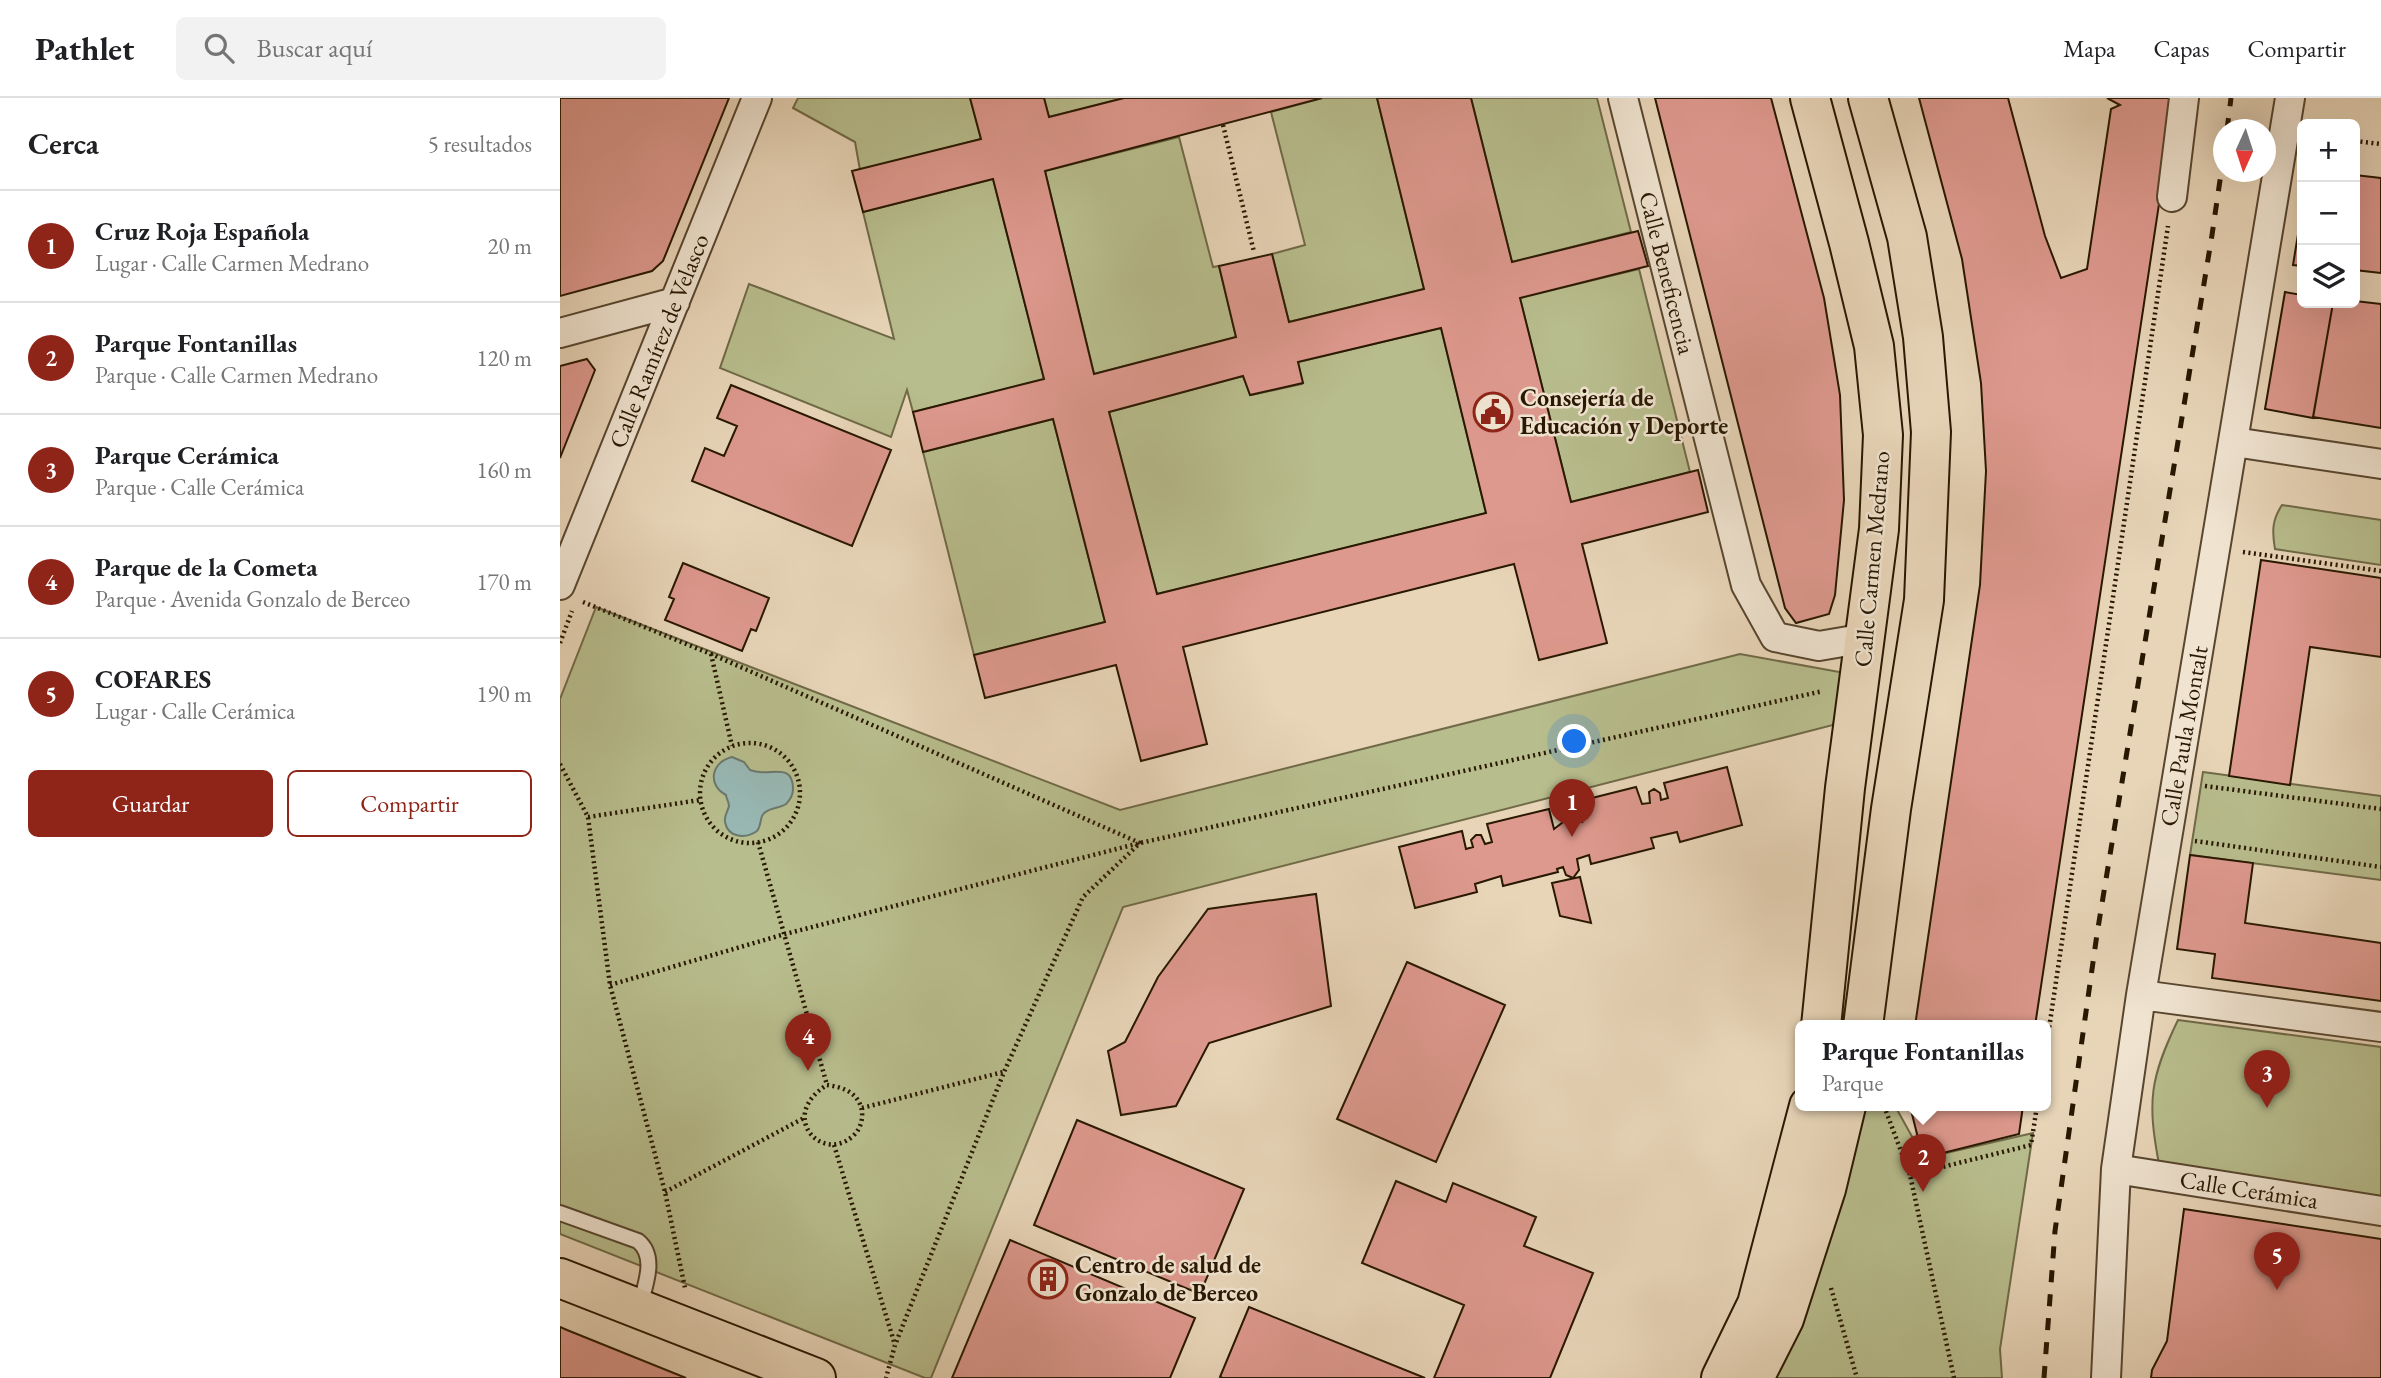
<!DOCTYPE html>
<html lang="es">
<head>
<meta charset="utf-8">
<style>
  body { margin:0; font-family:"EB Garamond",serif; background:#f2f2f2; color:#202124 }
  .controls { position:absolute; right:21px; top:21px; display:grid; overflow:hidden; border-radius:10px; box-shadow:0 7px 28px #0002 }
  .controls button { width:63px; height:63px; display:grid; place-items:center; padding:0; border:0; border-bottom:2px solid #e0e0e0; background:#fff; color:#202124; font:35px sans-serif }
  .compass { position:absolute; left:1653px; top:21px; width:63px; height:63px; border-radius:50%; background:#fff; box-shadow:0 7px 28px #0002; rotate:183deg }
  .you { position:absolute; left:1015px; top:644px; width:24px; height:24px; margin:-18px; border:5px solid #fff; border-radius:50%; background:#1a73e8; box-shadow:0 0 0 10px #1a73e833 }
  .badge { display:grid; place-items:center; width:46px; height:46px; border-radius:50%; background:#8f2418; color:#fff; font-size:23px; font-weight:700 }
  .pin { position:absolute; translate:-50% -58px; filter:drop-shadow(0 2px 4px #0008) }
  .pin::after { content:''; position:absolute; top:37px; width:24px; height:21px; background:inherit; clip-path:polygon(0 0,100% 0,50% 100%) }
  .popup { position:absolute; left:1235px; top:922px; width:256px; height:91px; box-sizing:border-box; display:grid; place-content:center; border-radius:10px; background:#fff; filter:drop-shadow(0 2px 5px #0005); font-size:23px; white-space:nowrap; color:#757577 }
  .popup b { font-size:26px; color:#202124 }
  .popup::after { content:''; position:absolute; left:50%; top:100%; margin-left:-14px; border:14px solid transparent; border-top-color:#fff }
  .list { margin:0; padding:0; list-style:none }
  h2 { display:flex; justify-content:space-between; align-items:center; height:91px; margin:0; padding:0 28px; font-size:30px }
  h2 small { font-size:23px; font-weight:400; color:#757577 }
  .list li { display:grid; grid-template-columns:46px 1fr auto; gap:21px; align-items:center; box-sizing:border-box; height:112px; padding:0 28px; border-top:2px solid #e0e0e0 }
  .list b { display:block; font-size:26px; white-space:nowrap }
  .list p { margin:0; font-size:23px; white-space:nowrap; color:#757577 }
  .list em { font-size:23px; font-style:normal; color:#757577 }
  .actions { display:flex; gap:14px; padding:21px 28px }
  .actions a { flex:1; padding:16px 0; border:2px solid #8f2418; border-radius:10px; text-align:center; font-size:24px; color:#8f2418 }
  .actions .main { background:#8f2418; color:#fff }
  .icon { flex:none; width:38px; height:38px; fill:none; stroke:currentColor; stroke-width:2; stroke-linecap:round; stroke-linejoin:round }
  .map { position:relative; flex:none; width:1821px; height:1280px; overflow:hidden }
  header { display:flex; align-items:center; gap:42px; box-sizing:border-box; height:98px; padding:0 35px; background:#fff; border-bottom:2px solid #e0e0e0 }
  header strong { font-size:33px }
  nav { display:flex; gap:38px; margin-inline-start:auto; font-size:24px }
  .search { width:490px; height:63px; background:#f2f2f2; display:flex; align-items:center; gap:18px; box-sizing:border-box; padding:0 24px; border-radius:10px; color:#757577; font-size:26px }
  main { display:flex }
  aside { flex:1; background:#fff }
  .map>svg:first-child { display:block }
  .green { fill:#b8bd8d; stroke:#706a47; stroke-width:2 }
  .water { fill:#98b8b4; stroke:#6b786c; stroke-width:2 }
  .building { fill:#de998e; stroke:#281701; stroke-width:2; fill-rule:evenodd }
  .lines { fill:none; stroke-linecap:round; stroke-linejoin:round }
  .service-casing { stroke:#58462f; stroke-width:18 }
  .minor-casing { stroke:#58462f; stroke-width:32 }
  .primary-casing { stroke:#281701; stroke-width:42 }
  .path { stroke:#281701; stroke-width:4.5; stroke-dasharray:2 3.5; stroke-linecap:butt }
  .service { stroke:#f0e4d1; stroke-width:14 }
  .minor { stroke:#f0e4d1; stroke-width:28 }
  .primary { stroke:#e8d5b8; stroke-width:38 }
  .rail { stroke:#281701; stroke-width:5; stroke-dasharray:12 12; stroke-linecap:butt }
  .labels { text-anchor:middle; stroke-width:5; stroke-linejoin:round; paint-order:stroke }
  .street-label { font-size:24px; fill:#281701; stroke:#f0e4d1 }
  .poi-label { font-size:24px; font-weight:bold; fill:#281701; stroke:#f0e4d1; text-anchor:start }
</style>
</head>
<body>
<header>
<strong>Pathlet</strong>
<div class="search"><svg class="icon" aria-label="search" viewBox="0 0 24 24"><circle cx="10" cy="10" r="6"/><path d="M15 15l6 6"/></svg>Buscar aquí</div>
<nav><a>Mapa</a><a>Capas</a><a>Compartir</a></nav>
</header>
<main>
<aside>
<h2>Cerca<small>5 resultados</small></h2>
<ul class="list">
<li><span class="badge">1</span><div><b>Cruz Roja Española</b><p>Lugar · Calle Carmen Medrano</p></div><em>20 m</em></li>
<li><span class="badge">2</span><div><b>Parque Fontanillas</b><p>Parque · Calle Carmen Medrano</p></div><em>120 m</em></li>
<li><span class="badge">3</span><div><b>Parque Cerámica</b><p>Parque · Calle Cerámica</p></div><em>160 m</em></li>
<li><span class="badge">4</span><div><b>Parque de la Cometa</b><p>Parque · Avenida Gonzalo de Berceo</p></div><em>170 m</em></li>
<li><span class="badge">5</span><div><b>COFARES</b><p>Lugar · Calle Cerámica</p></div><em>190 m</em></li>
</ul>
<div class="actions"><a class="main">Guardar</a><a>Compartir</a></div>
</aside>
<div class="map">
<svg width="1821" height="1280" viewBox="0 0 1821 1280">
  <rect width="100%" height="100%" fill="#e8d5b8"/>
  <filter id="stains"><feTurbulence type="fractalNoise" baseFrequency=".00286" numOctaves="4"/><feColorMatrix values="0 0 0 0 .2 0 0 0 0 .09 0 0 0 0 .02 0 0 0 .5 -.17"/></filter>
  <radialGradient id="worn" r=".72"><stop offset=".6" stop-color="#630" stop-opacity="0"/><stop offset="1" stop-color="#630" stop-opacity=".3"/></radialGradient>
  <path class="green" d="M238,0H410L421,41L300,72L295,44L233,10Z
    M484,0H564L489,19Z
    M762,0H817L864,191L729,224L712,156L745,147L711,14Z
    M911,0H1037L1071,134L952,164Z
    M619,39L653,169L659,168L676,239L534,276L485,73Z
    M433,81L484,281L353,314L347,292L331,339L160,270L189,186L334,241L303,114Z
    M1079,171L1130,374L1011,404L960,200Z
    M881,230L926,415L597,496L549,314L683,278L691,297L742,286L738,264Z
    M493,321L545,524L414,557L363,354Z
    M1722,407L1821,422V467L1715,451C1712,433 1712,422 1722,407Z
    M36,509L560,712L1180,556L1285,575L1273,627L563,809L371,1280H365L0,1136V601Z
    M1643,674L1821,698V782L1630,757Z
    M1618,922L1821,949V1099L1599,1066C1587,1003 1590,980 1618,922Z
    M1285,1008H1335L1364,1060L1473,1035L1440,1251L1442,1280H1196Z"/>
  <path class="water" d="M172,659L184,664L190,672C193,673 197,674 200,674C213,676 233,666 233,691C233,697 230,702 226,706C219,711 207,709 202,718C200,723 201,728 197,733C186,741 168,740 165,724C164,717 168,713 169,708C169,704 166,700 166,697C147,687 151,664 172,659Z"/>
  <path class="building" d="M0,0H169L103,163L92,173L0,198Z
    M410,0H484L489,19L564,0H762L485,73L534,276L676,239L659,168L712,156L729,224L864,191L817,0H911L952,164L1078,133L1088,168L960,200L1011,404L1138,372L1148,414L1022,446L1047,545L979,562L954,466L623,549L647,646L581,663L556,567L425,600L414,557L545,524L493,321L363,354L353,314L484,281L433,81L303,114L292,73L421,41ZM881,230L926,415L597,496L549,314L683,278L690,297L743,285L738,264Z
    M1095,0H1211L1264,200L1280,297L1284,402L1275,497L1269,516L1236,525L1225,510Z
    M1359,0H1448L1485,138L1501,180L1527,171L1551,11L1560,7L1547,0H1615L1475,928H1355L1420,487L1426,373L1421,285L1402,161Z
    M1795,77L1821,80V175L1795,172Z
    M1742,112V168L1733,167Z
    M1725,194L1742,197V205H1773L1753,320L1705,311Z
    M1795,203L1821,206V330L1753,319L1773,205H1795Z
    M27,261L35,272L0,360V268Z
    M171,287L331,352L292,448L132,383L145,350L164,358L177,328L157,320Z
    M1701,462L1821,480V559L1750,549L1730,687L1669,678Z
    M123,465L209,500L196,533L191,531L182,553L105,522L114,501L109,499Z
    M1167,669L1182,727L1120,744L1117,734L1091,740L1094,750L1031,766L1029,757L1017,761L1019,772L1013,780L1006,777L1003,769L997,771L998,774L943,788L941,778L915,786L917,794L855,810L839,749L902,733L906,751L913,749L911,742L916,737H921L925,746L932,744L927,726L989,711L994,731L1007,721L1022,724L1016,704L1076,689L1082,706L1090,705L1089,694L1094,691L1100,695L1101,702L1108,700L1104,685Z
    M1630,757L1693,765L1685,825L1821,845V903L1652,880L1655,856L1617,851Z
    M1020,779L1031,825L1000,818L992,785Z
    M756,796L771,908L649,945L616,1008L561,1017L548,953L565,944L598,879L648,811Z
    M847,864L945,907L876,1064L777,1021Z
    M1350,1008H1463L1459,1036L1363,1060Z
    M517,1022L684,1091L640,1196L474,1127Z
    M836,1083L886,1104L893,1085L976,1119L964,1148L1033,1175L990,1280H874L904,1207L802,1165Z
    M1624,1111L1821,1141V1280H1591L1592,1272L1607,1243Z
    M450,1142L635,1220L610,1280H392Z
    M689,1209L865,1280H663L660,1279Z
    M0,1229L7,1232L126,1280H0Z"/>
  <g class="lines">
    <defs>
      <path id="service" d="M0,1115L78,1143C98,1159 84,1190 79,1211"/>
      <path id="minor" d="M1063,0L1186,487L1215,539L1259,548L1306,540
        M1612,99L1624,0
        M0,235L115,204
        M1674,344L1821,366
        M0,487L197,0
        M1581,897L1821,929
        M1556,1071L1821,1113
        M1546,1280L1556,1071L1581,897L1730,0"/>
      <path id="primary" d="M1250,0L1289,145L1314,248L1323,337L1319,431L1285,690L1261,928
        M1303,928L1331,711L1364,502L1371,334L1363,239L1347,139L1308,0
        M0,1180L256,1280
        M1161,1280L1197,1206L1249,1008
        M1194,1280L1224,1221L1266,1091L1286,1008"/>
    </defs>
    <use href="#service" class="service-casing"/>
    <use href="#minor" class="minor-casing"/>
    <use href="#primary" class="primary-casing"/>
    <path class="path" d="M663,27L694,154
      M1795,43L1821,46
      M1683,454L1821,473
      M23,504L151,556L580,745L523,799L444,974L335,1247L326,1280
      M0,545L12,513
      M151,556L172,648
      M140 695a50 50 0 1 1 100 0a50 50 0 1 1-100 0Z
      M0,666L28,719L50,887L105,1094L125,1190
      M1645,688L1821,711
      M28,719L140,702
      M1635,743L1821,769
      M198,744L267,987
      M50,887L225,836L580,745L1263,593
      M1486,951L1608,128
      M267,987C281,989 296,993 301,1009C304,1019 301,1031 293,1038C262,1066 217,1018 267,987Z
      M1324,1008L1350,1077
      M302,1010L443,974
      M274,1047L335,1247
      M105,1094L244,1020
      M1271,1190L1297,1280
      M1394,1280L1350,1077L1471,1047L1477,1008"/>
    <use href="#service" class="service"/>
    <use href="#minor" class="minor"/>
    <use href="#primary" class="primary"/>
    <path class="rail" d="M1667,32L1671,0
      M1484,1280L1495,1133L1537,836L1652,137L1664,55"/>
  </g>
  <defs>
    <symbol id="civic-ring" viewBox="-11 -11 22 22"><circle r="9.5" fill="#f0e4d1" stroke="#8f2418" stroke-width="1.5"/><path d="M-.6-6.5H3V-4.5H.6V-3L4-1V1h2V6H-6V1h2V-1L-.6-3ZM-1.2 2.5V6h2.4V2.5Z" fill="#8f2418"/></symbol>
    <symbol id="building-ring" viewBox="-11 -11 22 22"><circle r="9.5" fill="#f0e4d1" stroke="#8f2418" stroke-width="1.5"/><path d="M-4-6H4V6H1V3H-1V6H-4ZM-2.5-4.3h1.7v1.8h-1.7ZM.8-4.3h1.7v1.8H.8ZM-2.5-1h1.7V.8h-1.7ZM.8-1h1.7V.8H.8Z" fill="#8f2418"/></symbol>
  </defs>
  <g fill-rule="evenodd">
    <use href="#civic-ring" x="911" y="292" width="44" height="44"/>
    <use href="#building-ring" x="466" y="1159" width="44" height="44"/>
  </g>
  <g class="labels">
    <g class="street-label">
      <text transform="translate(1107 175) rotate(76)" y="8">Calle Beneficencia</text>
      <text transform="translate(99 243) rotate(-68)" y="8">Calle Ramírez de Velasco</text>
      <text transform="translate(1312 461) rotate(-85)" y="8">Calle Carmen Medrano</text>
      <text transform="translate(1624 638) rotate(-80)" y="8">Calle Paula Montalt</text>
      <text transform="translate(1689 1092) rotate(9)" y="8">Calle Cerámica</text>
    </g>
    <g class="poi-label">
      <text x="960" y="308">Consejería de<tspan x="960" dy="28">Educación y Deporte</tspan></text>
      <text x="515" y="1175">Centro de salud de<tspan x="515" dy="28">Gonzalo de Berceo</tspan></text>
    </g>
  </g>
  <rect width="100%" height="100%" filter="url(#stains)"/>
  <rect width="100%" height="100%" fill="url(#worn)"/>
</svg>
<div class="controls">
<button>+</button>
<button>−</button>
<button><svg class="icon" aria-label="layers" viewBox="0 0 24 24"><path d="M12 4l9 5-9 5-9-5zM3 14l9 5 9-5"/></svg></button>
</div>
<svg class="compass" viewBox="-18 -18 36 36"><path d="M0-13l5 13h-10z" fill="#e53935"/><path d="M0 13l5-13h-10z" fill="#757577"/></svg>
<div class="you"></div>
<div class="pin badge" style="left:1012px;top:739px">1</div>
<div class="pin badge" style="left:1363px;top:1094px">2</div>
<div class="popup"><b>Parque Fontanillas</b>Parque</div>
<div class="pin badge" style="left:1707px;top:1010px">3</div>
<div class="pin badge" style="left:248px;top:973px">4</div>
<div class="pin badge" style="left:1717px;top:1192px">5</div>
</div>
</main>
</body>
</html>
